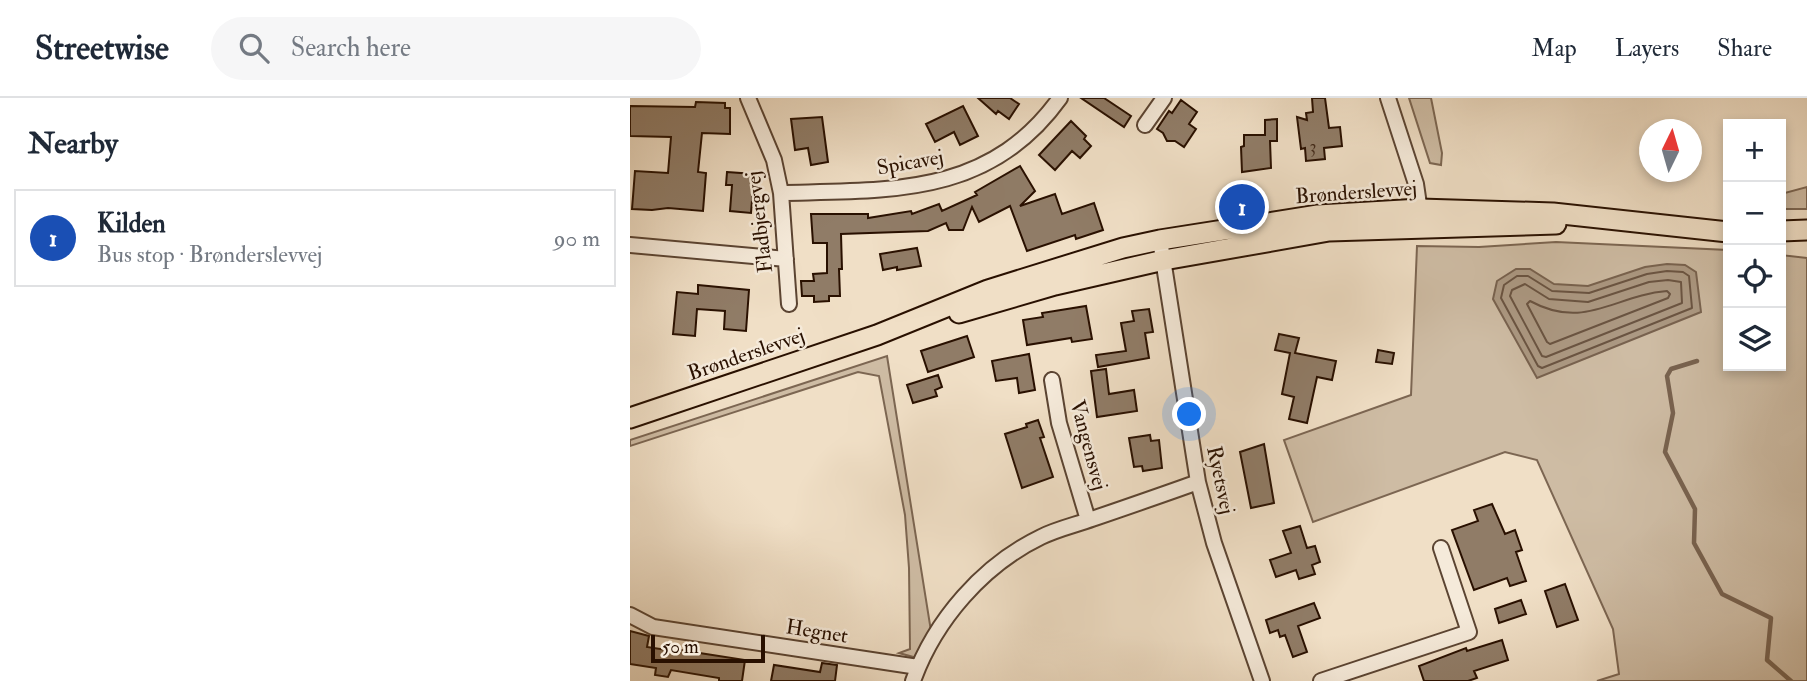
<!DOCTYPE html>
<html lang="en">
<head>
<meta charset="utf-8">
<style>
  body { margin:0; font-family:"IM FELL Double Pica",serif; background:#f6f6f7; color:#1f2937 }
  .controls { position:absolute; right:21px; top:21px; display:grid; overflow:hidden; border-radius:0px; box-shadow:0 4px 10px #0003 }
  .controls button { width:63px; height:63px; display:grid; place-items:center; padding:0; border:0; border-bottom:2px solid #e0e1e3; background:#fff; color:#1f2937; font:35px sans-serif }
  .compass { position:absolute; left:1009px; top:21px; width:63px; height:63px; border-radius:50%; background:#fff; box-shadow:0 4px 10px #0003; rotate:5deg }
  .scale { position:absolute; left:21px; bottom:18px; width:114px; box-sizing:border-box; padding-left:7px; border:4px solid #291000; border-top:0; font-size:19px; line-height:24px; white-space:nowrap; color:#291000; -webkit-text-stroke:5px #f5eada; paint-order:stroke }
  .you { position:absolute; left:560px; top:317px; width:24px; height:24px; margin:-18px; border:5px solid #fff; border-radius:50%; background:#1a73e8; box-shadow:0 0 0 10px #1a73e833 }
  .badge { display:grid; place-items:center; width:46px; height:46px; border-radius:50%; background:#2563eb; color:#fff; font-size:23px; font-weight:700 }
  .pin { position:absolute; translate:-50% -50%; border:4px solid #fff; box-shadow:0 2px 7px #0006 }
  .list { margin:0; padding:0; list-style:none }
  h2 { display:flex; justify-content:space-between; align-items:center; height:91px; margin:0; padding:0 28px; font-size:30px }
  h2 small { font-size:23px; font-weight:400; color:#747a83 }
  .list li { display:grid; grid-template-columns:46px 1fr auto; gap:21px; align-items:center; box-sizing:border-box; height:98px; margin:0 14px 14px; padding:0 14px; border:2px solid #e0e1e3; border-radius:0px }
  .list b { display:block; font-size:26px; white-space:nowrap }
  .list p { margin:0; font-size:23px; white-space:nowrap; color:#747a83 }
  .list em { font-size:23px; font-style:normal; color:#747a83 }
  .icon { flex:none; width:38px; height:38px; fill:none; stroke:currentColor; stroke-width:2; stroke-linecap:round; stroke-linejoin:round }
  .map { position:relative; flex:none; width:1177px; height:583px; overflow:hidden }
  header { display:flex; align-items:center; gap:42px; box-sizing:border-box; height:98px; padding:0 35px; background:#fff; border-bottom:2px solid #e0e1e3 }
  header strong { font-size:33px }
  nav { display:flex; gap:38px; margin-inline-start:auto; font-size:24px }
  .search { width:490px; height:63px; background:#f6f6f7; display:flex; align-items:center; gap:18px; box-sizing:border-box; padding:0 24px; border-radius:38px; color:#747a83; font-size:26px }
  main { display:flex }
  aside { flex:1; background:#fff }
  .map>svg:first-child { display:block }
  .green { fill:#cebca4; stroke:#7c6652; stroke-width:2 }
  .water { fill:#ac9983; stroke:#78624f; stroke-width:2 }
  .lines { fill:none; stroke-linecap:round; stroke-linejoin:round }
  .shore { stroke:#6a5442; stroke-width:2 }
  .stream { stroke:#78624f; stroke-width:4.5 }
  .building { fill:#907c67; stroke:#291000; stroke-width:2 }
  .minor-casing { stroke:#5b4432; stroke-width:18 }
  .major-casing { stroke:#291000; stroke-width:23 }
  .minor { stroke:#f5eada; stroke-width:14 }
  .major { stroke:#f0dfc6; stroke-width:19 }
  .labels { text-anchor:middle; stroke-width:5; stroke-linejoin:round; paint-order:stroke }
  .number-label { font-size:18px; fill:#432b1a }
  .street-label { font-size:21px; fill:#291000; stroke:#f5eada }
</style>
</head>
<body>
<header>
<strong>Streetwise</strong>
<div class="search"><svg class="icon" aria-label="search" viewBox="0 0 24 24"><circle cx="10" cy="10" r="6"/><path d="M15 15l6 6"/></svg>Search here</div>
<nav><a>Map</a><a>Layers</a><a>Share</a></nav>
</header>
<main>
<aside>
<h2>Nearby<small></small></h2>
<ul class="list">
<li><span class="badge" style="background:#1a4fb4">1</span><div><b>Kilden</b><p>Bus stop · Brønderslevvej</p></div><em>90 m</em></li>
</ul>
</aside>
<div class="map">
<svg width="1177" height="583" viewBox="0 0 1177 583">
  <rect width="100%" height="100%" fill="#f0dfc6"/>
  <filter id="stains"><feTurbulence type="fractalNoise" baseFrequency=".00286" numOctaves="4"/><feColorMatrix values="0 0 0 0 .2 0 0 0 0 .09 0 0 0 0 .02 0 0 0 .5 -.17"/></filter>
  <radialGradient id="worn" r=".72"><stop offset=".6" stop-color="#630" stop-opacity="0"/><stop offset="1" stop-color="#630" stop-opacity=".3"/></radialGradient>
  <path class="green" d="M779,0H801L812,55L811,67L800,65Z
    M1177,89V111H1151V96Z
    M926,144L1098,152V268H1151V157L1177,160V583H967L989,576L983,531L907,362L875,354L683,424L654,342L781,297L787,148L849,149Z
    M257,258L301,533L287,560L269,555L280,551L279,470L275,417L249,278L228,274L0,348V342Z"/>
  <path class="water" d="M1037,166L1055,167L1066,174L1071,214L907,280L863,201L867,183L886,171H900L924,186L958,188L1015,169Z"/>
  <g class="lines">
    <path class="shore" d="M1037,173L1053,174L1059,178L1062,210L912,270L908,268L871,200L874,187L887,178H898L922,193L959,195L1017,176Z
      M1038,182L1051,184L1052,205L916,259L912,258L880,198L882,192L895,186L919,201L958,204L1019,184Z
      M1037,193L1040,196L1038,200L920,246L917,244L897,206L900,203C955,233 985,197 1037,193Z"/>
    <path class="stream" d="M1067,263L1041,271L1037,278L1043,315L1035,354L1065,411L1064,445L1092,496L1141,520L1137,562L1161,583"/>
  </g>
  <path class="building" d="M348,0H380L389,6L379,21L368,13L366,16Z
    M451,0H474L501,18L494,29Z
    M682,0H695L699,30L710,29L712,48L694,50L695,61L676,63L675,50L671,51L667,19L677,22L676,15L683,14Z
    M551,2L567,14L559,26L566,31L554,49L545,43H537L533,35L527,31L539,13L542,15Z
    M66,4L95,5V10H100V36L72,35L68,74L76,75L73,113L38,110L22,112L2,111L5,73L38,75L41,39L0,38V8L65,9Z
    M333,8L348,38L330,47L324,34L305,44L296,26Z
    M192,19L198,64L181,67L178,50L165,52L161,21Z
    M647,21V43H640L641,70L612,74L611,49L614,48V37H635V22Z
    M441,23L456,38L454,41L461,48L450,60L442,53L425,72L409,57Z
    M390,68L405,93L390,108L425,96L432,116L464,105L473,132L446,141L445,137L397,153L380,108L349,124L342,109L333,132H319L316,125L298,133L211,136L212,171H209L210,198H199V203L184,204V198H172L171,183H184L183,176L197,175V145H183L181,116H238V120L281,113L282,116L309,106L312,113L347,97L345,94Z
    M97,74L124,76L121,115L100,113L102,87H96Z
    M287,150L291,168L267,172V169L253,172L250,156Z
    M68,187L119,192L116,233L94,231L95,213L67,211L65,238L43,236L47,194L68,196Z
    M456,208L462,241L442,244L441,240L397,247L393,222L413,219L412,215Z
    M519,211L523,234L515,235L519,260L468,269L466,257L496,253L491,225L504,223L502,213Z
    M649,236L669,240L665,255L706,263L702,282L687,279L677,325L659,321L664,299L652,296L660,255L645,252Z
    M337,238L344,259L298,274L291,253Z
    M748,252L764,255L762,266L746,264Z
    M399,256L405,292L389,295L387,280L366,283L362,263Z
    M476,271L479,296L504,292L507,313L467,319L461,273Z
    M308,277L312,289L305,292L307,298L283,305L277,287Z
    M408,322L414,339L410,340L423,379L392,390L375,336L397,329L396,326Z
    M520,337L521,343L529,342L532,370L513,373L512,368L504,369L499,340Z
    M634,346L644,405L621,410L610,354Z
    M862,406L875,436L885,432L892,452L886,454L896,483L880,488L877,480L844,492L822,432L848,423L844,412Z
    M670,428L677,450L685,448L690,464L682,467L685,476L669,481L666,472L646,479L640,462L661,455L653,433Z
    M935,486L948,522L927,529L915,493Z
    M891,502L896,516L869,525L865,511Z
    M684,505L690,520L668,528L677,554L663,559L655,537L650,539L648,532L640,535L636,522Z
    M0,533L19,538L17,549L50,554V552L115,562L112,583H89V580L41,572L38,579L25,577L26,570L0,566Z
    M872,542L878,562L844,573L847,580L838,583H794L789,568L836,550L837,553Z
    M192,565L207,567L205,583H141L144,567L190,574Z"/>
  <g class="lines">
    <defs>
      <path id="minor" d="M118,0L144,62L151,95L159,206
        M758,0L786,86L791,120
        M515,27L534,0
        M151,95C260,92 359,99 430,0
        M530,142L568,384L584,445L632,583
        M0,147L156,161
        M422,282L429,325L458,422
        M0,517L23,529L288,569
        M283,583C305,522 353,467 411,439C427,431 445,427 462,421C497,409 532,397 568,384
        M691,583L839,534L811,450"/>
      <path id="major" d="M1151,133L1177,132
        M329,215L425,187L534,162L699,133L926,126
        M0,320L247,237L358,192L493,150L530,142L688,117L790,111L923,115L1098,134"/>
    </defs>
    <use href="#minor" class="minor-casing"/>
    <use href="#major" class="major-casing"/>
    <use href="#minor" class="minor"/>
    <use href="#major" class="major"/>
  </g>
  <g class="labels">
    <g class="number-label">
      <text x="683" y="54">3</text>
    </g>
    <g class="street-label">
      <text transform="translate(280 64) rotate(-10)" y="7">Spicavej</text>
      <text transform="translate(726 94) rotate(-4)" y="7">Brønderslevvej</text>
      <text transform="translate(129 124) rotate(-97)" y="7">Fladbjergvej</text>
      <text transform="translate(116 256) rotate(-19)" y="7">Brønderslevvej</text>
      <text transform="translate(459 347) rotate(75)" y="7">Vangensvej</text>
      <text transform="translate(591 382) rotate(78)" y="7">Ryetsvej</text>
      <text transform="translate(187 533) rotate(9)" y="7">Hegnet</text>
    </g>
  </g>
  <rect width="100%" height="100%" filter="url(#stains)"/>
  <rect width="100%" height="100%" fill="url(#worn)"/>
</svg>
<div class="controls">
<button>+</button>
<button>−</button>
<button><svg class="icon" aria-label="locate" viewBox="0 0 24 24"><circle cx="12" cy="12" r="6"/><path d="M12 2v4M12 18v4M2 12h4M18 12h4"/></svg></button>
<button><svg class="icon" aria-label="layers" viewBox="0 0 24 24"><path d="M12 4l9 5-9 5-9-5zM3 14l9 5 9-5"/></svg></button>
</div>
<svg class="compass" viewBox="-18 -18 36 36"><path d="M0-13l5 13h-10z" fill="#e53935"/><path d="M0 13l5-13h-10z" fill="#747a83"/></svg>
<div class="scale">50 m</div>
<div class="you"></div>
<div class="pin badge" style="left:612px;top:109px;background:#1a4fb4">1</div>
</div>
</main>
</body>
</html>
